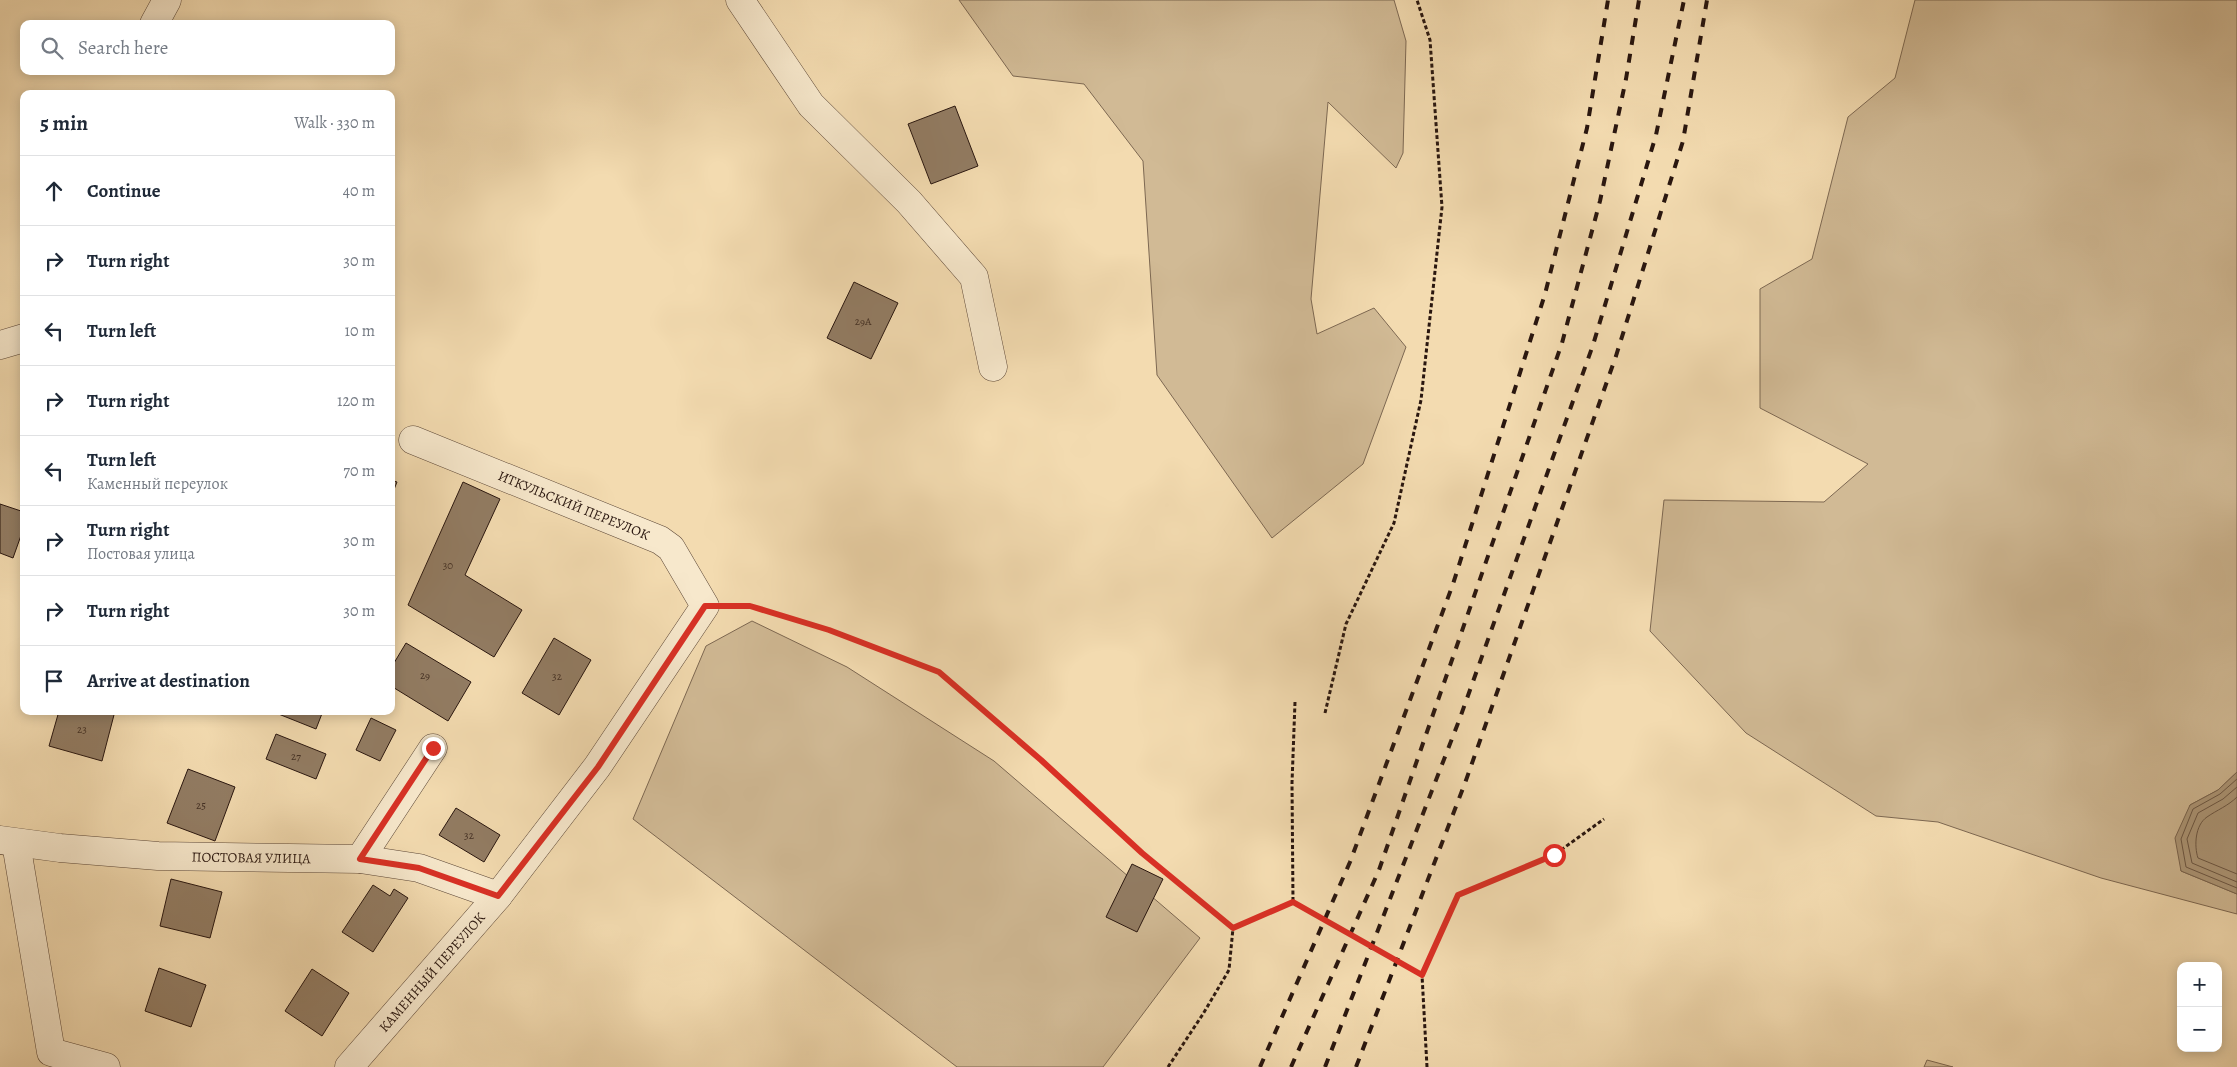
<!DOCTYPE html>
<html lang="en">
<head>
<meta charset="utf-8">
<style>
  body { margin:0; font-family:Alegreya,serif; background:#f2f2f3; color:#1f2937 }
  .controls { position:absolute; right:15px; bottom:15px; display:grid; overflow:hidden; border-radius:10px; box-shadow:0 2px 12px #0003 }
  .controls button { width:45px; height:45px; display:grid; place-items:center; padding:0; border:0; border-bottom:1px solid #e0e1e3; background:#fff; color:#1f2937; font:25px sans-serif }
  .stop { position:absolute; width:15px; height:15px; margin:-11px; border:4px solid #d93025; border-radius:50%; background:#fff }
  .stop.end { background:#d93025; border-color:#fff; box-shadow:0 1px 5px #0008 }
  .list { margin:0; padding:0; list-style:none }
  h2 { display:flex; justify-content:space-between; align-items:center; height:65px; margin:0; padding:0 20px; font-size:21px }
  h2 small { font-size:16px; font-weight:400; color:#747a83 }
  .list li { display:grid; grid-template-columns:32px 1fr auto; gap:15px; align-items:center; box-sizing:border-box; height:70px; padding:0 20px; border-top:1px solid #e0e1e3 }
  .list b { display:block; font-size:19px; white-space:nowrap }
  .list p { margin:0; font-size:16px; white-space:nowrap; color:#747a83 }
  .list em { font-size:16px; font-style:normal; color:#747a83 }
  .icon { flex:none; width:28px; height:28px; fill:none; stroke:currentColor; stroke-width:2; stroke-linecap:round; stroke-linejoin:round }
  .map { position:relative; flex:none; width:2237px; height:1067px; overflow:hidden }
  .search { position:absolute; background:#fff; box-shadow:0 2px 12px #0003; left:20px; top:20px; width:375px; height:55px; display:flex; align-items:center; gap:12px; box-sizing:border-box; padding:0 18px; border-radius:10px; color:#747a83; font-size:19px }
  .panel { position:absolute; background:#fff; box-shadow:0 2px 12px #0003; left:20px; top:90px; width:375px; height:625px; border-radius:10px }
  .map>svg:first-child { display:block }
  .green { fill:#d1ba95; stroke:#7d6852 }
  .water { fill:#ae9879; stroke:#79644f }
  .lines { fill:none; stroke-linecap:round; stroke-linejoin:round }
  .shore { stroke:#6c5744; stroke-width:1 }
  .building { fill:#927c63; stroke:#29160f }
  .minor-casing { stroke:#5c4737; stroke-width:29 }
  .path { stroke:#29160f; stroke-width:3; stroke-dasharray:4 2.5; stroke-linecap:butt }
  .minor { stroke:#f7e8cc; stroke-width:28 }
  .rail { stroke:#29160f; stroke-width:4; stroke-dasharray:9 9; stroke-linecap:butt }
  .route { stroke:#d93025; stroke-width:6 }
  .labels { text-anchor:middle; stroke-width:4.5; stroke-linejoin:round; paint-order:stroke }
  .number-label { font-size:11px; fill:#433024 }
  .street-label { font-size:14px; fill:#29160f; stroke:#f7e8cc }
</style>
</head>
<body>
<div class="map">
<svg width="2237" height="1067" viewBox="0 0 2237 1067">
  <rect width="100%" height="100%" fill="#f3dbb0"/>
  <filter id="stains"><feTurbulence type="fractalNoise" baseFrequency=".004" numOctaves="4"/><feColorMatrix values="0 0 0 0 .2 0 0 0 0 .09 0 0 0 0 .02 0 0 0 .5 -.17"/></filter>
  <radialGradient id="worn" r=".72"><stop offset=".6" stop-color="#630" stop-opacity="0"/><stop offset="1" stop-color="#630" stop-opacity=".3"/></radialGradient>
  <path class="green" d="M959,0H1394L1406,41L1403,153L1396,168L1328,102L1311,299L1317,334L1374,308L1406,347L1363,464L1272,538L1157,375L1143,161L1084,84L1013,76Z
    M1915,0H2237V772L2218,790L2190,805L2181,871L2237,894V914L2101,878L1938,822L1876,816L1746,733L1650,631L1664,500L1824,502L1868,464L1760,408V289L1812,259L1848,117L1895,78Z
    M752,621L847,667L994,761L1200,938L1103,1067H957L633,819L706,646Z
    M1927,1060L1953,1067H1924Z"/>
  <path class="water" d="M2237,772V894L2181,871L2175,838L2190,805L2218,790Z"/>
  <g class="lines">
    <path class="shore" d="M2237,779L2220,794L2193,809L2181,839L2186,867L2237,888
      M2237,787L2223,799L2198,813L2187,839L2192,863L2237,882
      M2237,797C2228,806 2217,810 2207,817C2195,825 2194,846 2198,858L2237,874"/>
  </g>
  <path class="building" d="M955,106L978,166L931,184L908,124Z
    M854,282L898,303L871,359L827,338Z
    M391,480L397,482L391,497Z
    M463,482L500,499L465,575L522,610L494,657L408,605Z
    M0,504L24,512V527L13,558L0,553Z
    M554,638L591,660L559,715L522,693Z
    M406,643L471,682L448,721L391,686V668Z
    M59,711H115L102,761L49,746Z
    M271,711H323L316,729Z
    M371,718L396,730L380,761L356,750Z
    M276,734L326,754L316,779L266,759Z
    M188,769L235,787L215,841L167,823Z
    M456,808L500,835L484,862L439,835Z
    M1132,864L1163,879L1137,932L1106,917Z
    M171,879L222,892L210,938L160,926Z
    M373,885L390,896L394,889L408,898L373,952L342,932Z
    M159,968L206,985L191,1027L145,1011Z
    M312,969L349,993L322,1036L285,1011Z"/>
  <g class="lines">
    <defs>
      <g id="minor">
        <path d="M740,0L811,105L909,202L974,277L993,367"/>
        <path d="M154,24L167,0"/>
        <path d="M0,345L24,338"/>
        <path id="s1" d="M0,840L60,848L158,856L360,859L419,868L498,896"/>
        <path d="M16,843L51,1052L106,1067"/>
        <path d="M360,859L433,748"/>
        <path id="s2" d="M349,1067L498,896L597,767L705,606L671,548L660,540L413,440"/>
      </g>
    </defs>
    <use href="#minor" class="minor-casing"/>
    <path class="path" d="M736,606H750L829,630L939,672L1041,760L1142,853L1233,928
      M1295,702L1292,783L1293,902L1422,975
      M1325,713L1346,624L1394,523L1421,400L1442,207L1430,40L1417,0
      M1233,928L1293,902
      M1168,1067L1203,1014L1229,970L1233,928
      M1427,1067L1422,975L1458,895L1554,855L1604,819"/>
    <use href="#minor" class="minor"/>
    <path class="rail" d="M1260,1067L1350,862L1453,584L1545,294L1587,128L1608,0
      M1291,1067L1379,870L1562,343L1600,201L1626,79L1639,0
      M1325,1067L1460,718L1593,345L1656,135L1684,0
      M1356,1067L1465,783L1616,356L1683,141L1707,0"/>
  </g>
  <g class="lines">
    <path class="route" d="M433,748L360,859L419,868L498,896L598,767L705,606H750L829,630L939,672L1041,760L1142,853L1233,928L1293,902L1422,975L1458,895L1554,855"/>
  </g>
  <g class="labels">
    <g class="number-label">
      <text x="863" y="325">29А</text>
      <text x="448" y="569">30</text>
      <text x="425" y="679">29</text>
      <text x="557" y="680">32</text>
      <text x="82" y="733">23</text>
      <text x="296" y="760">27</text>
      <text x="201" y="809">25</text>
      <text x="469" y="839">32</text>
    </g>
    <g class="street-label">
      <text transform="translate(574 505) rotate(22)" y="5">ИТКУЛЬСКИЙ ПЕРЕУЛОК</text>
      <text dy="5" stroke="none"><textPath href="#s1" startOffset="252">ПОСТОВАЯ УЛИЦА</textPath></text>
      <text dy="5" stroke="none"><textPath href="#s2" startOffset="126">КАМЕННЫЙ ПЕРЕУЛОК</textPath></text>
    </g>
  </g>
  <rect width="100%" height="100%" filter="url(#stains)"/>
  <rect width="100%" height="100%" fill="url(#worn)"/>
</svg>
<div class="controls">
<button>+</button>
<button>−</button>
</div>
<div class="stop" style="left:1554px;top:855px"></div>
<div class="stop end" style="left:433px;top:748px"></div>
<div class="search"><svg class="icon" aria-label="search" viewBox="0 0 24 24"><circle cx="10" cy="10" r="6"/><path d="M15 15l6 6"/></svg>Search here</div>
<section class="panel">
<h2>5 min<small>Walk · 330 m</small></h2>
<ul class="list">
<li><svg class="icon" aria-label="ahead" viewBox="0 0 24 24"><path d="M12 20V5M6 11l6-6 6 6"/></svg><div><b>Continue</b></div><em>40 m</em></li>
<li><svg class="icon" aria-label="right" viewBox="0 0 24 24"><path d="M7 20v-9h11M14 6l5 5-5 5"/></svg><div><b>Turn right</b></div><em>30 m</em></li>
<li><svg class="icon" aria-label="left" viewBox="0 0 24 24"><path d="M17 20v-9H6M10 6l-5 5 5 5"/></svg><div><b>Turn left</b></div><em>10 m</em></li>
<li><svg class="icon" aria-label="right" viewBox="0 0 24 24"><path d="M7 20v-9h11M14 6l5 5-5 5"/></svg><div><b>Turn right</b></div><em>120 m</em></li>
<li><svg class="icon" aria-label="left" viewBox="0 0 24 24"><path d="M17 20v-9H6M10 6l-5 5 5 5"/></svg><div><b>Turn left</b><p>Каменный переулок</p></div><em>70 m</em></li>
<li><svg class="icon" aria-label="right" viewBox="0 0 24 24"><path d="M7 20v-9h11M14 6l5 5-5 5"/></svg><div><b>Turn right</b><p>Постовая улица</p></div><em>30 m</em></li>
<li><svg class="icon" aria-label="right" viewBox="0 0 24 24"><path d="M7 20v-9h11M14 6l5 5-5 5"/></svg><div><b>Turn right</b></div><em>30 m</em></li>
<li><svg class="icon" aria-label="arrive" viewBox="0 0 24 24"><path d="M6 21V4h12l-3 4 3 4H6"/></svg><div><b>Arrive at destination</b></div></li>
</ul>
</section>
</div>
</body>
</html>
